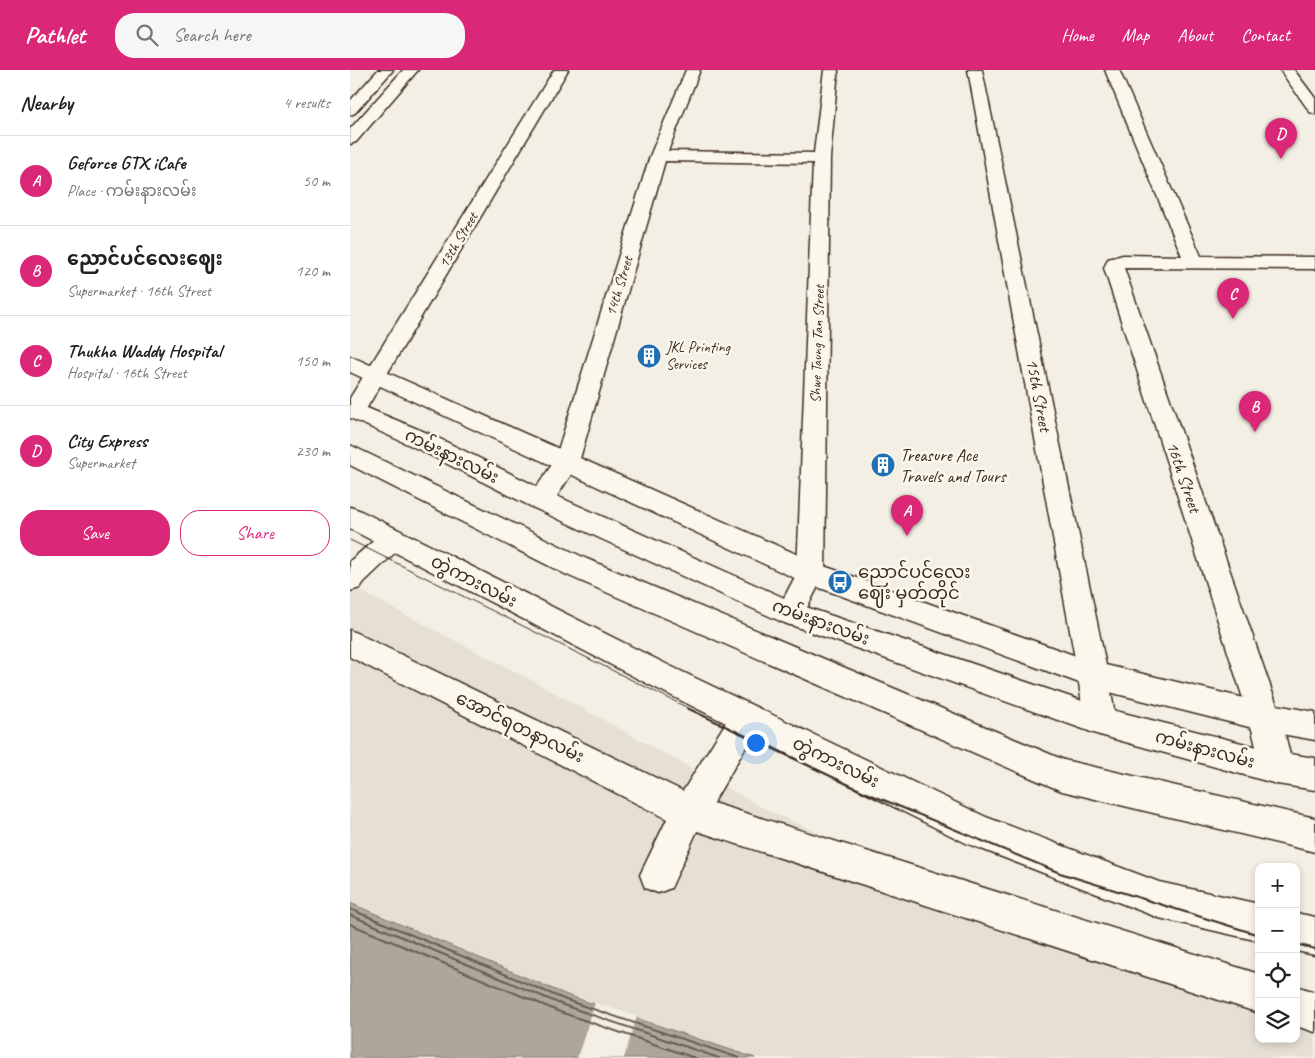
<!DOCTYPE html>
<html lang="en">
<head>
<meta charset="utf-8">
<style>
  body { margin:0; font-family:Caveat,"Noto Sans Myanmar",sans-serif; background:#f6f6f6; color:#222 }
  .controls { position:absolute; right:15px; bottom:15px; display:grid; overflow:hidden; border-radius:10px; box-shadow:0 2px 8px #0003 }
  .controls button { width:45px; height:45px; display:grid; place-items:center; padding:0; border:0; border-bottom:1px solid #e0e0e0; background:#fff; color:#222; font:25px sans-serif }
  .you { position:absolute; left:405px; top:672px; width:18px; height:18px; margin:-12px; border:4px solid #fff; border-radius:50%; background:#1a73e8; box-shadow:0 0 0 8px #1a73e833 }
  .badge { display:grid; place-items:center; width:32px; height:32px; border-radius:50%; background:#db2777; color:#fff; font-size:16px; font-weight:700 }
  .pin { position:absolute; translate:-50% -41px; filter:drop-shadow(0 1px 2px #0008) }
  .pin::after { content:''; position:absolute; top:26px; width:18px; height:15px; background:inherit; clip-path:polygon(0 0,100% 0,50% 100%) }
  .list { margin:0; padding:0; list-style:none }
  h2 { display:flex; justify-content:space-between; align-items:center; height:65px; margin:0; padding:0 20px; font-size:21px }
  h2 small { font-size:16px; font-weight:400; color:#767676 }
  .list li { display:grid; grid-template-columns:32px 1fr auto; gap:15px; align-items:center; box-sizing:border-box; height:90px; padding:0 20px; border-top:1px solid #e0e0e0 }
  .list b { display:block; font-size:19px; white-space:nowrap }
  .list p { margin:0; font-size:16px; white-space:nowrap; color:#767676 }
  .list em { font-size:16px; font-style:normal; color:#767676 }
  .actions { display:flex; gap:10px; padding:15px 20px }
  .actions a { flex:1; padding:11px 0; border:1px solid #db2777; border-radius:20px; text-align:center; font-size:18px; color:#db2777 }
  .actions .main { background:#db2777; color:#fff }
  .icon { flex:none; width:28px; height:28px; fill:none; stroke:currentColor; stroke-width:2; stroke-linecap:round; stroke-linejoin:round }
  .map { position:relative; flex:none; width:965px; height:988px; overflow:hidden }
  header { display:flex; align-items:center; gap:30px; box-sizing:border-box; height:70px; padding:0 25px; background:#db2777; color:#fff }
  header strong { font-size:24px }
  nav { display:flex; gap:28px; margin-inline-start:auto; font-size:18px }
  .search { width:350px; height:45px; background:#f6f6f6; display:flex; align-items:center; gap:12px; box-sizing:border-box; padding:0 18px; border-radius:20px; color:#767676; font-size:19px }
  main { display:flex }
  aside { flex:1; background:#fff }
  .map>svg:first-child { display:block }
  .built { fill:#e5dfd4 }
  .water { fill:#afa69a; stroke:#817468 }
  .pier { fill:#f3efe4 }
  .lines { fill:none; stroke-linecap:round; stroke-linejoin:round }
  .shore { stroke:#695c50; stroke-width:2 }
  .minor-casing { stroke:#3b2a1e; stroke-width:3 }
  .major-casing { stroke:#3b2a1e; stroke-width:3 }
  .minor { fill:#fbf7ec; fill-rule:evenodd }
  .major { fill:#fbf7ec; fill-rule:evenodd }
  .tram-far1 { stroke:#3b2a1e; stroke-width:1 }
  .tram { stroke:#3b2a1e; stroke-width:2 }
  .labels { text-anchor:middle; stroke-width:5; stroke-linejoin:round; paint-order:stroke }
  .far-street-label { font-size:15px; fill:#3b2a1e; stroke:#fbf7ec }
  .far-poi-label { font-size:15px; fill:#3b2a1e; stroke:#fbf7ec; text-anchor:start }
  .street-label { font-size:18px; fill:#3b2a1e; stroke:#fbf7ec }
  .poi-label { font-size:18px; fill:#3b2a1e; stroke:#fbf7ec; text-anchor:start }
</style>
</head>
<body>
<header>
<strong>Pathlet</strong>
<div class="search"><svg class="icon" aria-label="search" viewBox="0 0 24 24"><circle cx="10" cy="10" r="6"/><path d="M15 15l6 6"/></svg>Search here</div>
<nav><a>Home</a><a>Map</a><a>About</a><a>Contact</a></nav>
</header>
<main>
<aside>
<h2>Nearby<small>4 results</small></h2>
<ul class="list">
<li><span class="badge">A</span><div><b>Geforce GTX iCafe</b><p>Place · ကမ်းနားလမ်း</p></div><em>50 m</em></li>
<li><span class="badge">B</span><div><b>ညောင်ပင်လေးဈေး</b><p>Supermarket · 16th Street</p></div><em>120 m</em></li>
<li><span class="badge">C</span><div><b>Thukha Waddy Hospital</b><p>Hospital · 16th Street</p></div><em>150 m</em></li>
<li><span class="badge">D</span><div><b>City Express</b><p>Supermarket</p></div><em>230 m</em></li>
</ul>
<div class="actions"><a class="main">Save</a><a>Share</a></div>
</aside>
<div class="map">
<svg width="965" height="988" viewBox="0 0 965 988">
  <rect width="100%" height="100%" fill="#f3efe4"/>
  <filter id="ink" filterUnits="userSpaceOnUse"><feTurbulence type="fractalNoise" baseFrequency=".02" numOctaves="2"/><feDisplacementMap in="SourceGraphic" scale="10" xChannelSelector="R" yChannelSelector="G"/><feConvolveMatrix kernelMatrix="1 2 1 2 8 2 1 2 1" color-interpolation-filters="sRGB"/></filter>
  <g filter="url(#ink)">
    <path class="built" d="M0,516L181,610L417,740L613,827L909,929V969H946V937L965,941V988H405L217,925L0,833Z"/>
    <path class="water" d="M0,833L217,925L405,988H0Z"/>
    <path class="pier" d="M245,933L287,946L274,988H227Z"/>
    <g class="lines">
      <path class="shore" d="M0,839L216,930L389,988
        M0,845L213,935L369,988
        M0,854L210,942L345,988"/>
      <defs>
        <path id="minor" d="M204,0H218L12,346L0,347V328Z
          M336,0H350L318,81L464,83L474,0H488L480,88L475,503L450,551L440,555L430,551L426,543L447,503L463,93L315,91L229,392L200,437L191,440L182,437L178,430L205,390L300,86Z
          M618,0H632L758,605L766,651L761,661L750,665L739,661L734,651L728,605Z
          M755,0H769L851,186L965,187V199L774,198L931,647L943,698L939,709L927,714L915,709L911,698L899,647L754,198L758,189L773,185L832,186Z
          M43,459L52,462L56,469L52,476L14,512L10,518L0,521V491L34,462Z
          M0,560L333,721L385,638L396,634L407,638L412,648L407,658L363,733L909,904V943L347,761L321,818L308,823L295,818L290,805L317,749L0,587Z
          M946,916L965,922V962L946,956Z"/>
        <path id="major" d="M28,0H43L5,43L0,45V31Z
          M53,0H68L6,72L0,74V59Z
          M930,0H944L965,28V44L960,42Z
          M0,286L471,495L743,592L915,633L965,642V670L915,661L743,618L451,511L0,302Z
          M0,331L82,365L200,423L450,535L750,637L927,682L965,688V720L927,714L750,665L430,551L182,437L64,377L0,348Z
          M0,375L237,489L714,690L965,748V782L712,721L700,716L217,505L0,395Z
          M0,437L9,440L318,595L636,747L809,812L909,834V871L809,848L616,773L296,613L0,459Z
          M946,843L965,847V885L946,881Z"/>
      </defs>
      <use href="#minor" class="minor-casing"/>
      <use href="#major" class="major-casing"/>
      <use href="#minor" class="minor"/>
      <use href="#major" class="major"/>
      <path class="tram-far1" d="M0,470L340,639"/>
      <path class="tram" d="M337,638L512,721L710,803L909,865
        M946,874L965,879"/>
    </g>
  </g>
  <defs>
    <symbol id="building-disc" viewBox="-11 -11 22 22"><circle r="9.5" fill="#1f6fb2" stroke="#fbf7ec"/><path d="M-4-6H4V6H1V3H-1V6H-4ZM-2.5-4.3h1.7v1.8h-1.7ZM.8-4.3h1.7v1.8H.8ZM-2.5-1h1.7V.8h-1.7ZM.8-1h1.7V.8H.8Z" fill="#fff"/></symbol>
    <symbol id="bus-disc" viewBox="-11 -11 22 22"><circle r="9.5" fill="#1f6fb2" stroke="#fbf7ec"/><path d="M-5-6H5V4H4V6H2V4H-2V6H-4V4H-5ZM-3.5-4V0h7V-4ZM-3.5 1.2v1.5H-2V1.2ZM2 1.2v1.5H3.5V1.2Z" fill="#fff"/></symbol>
  </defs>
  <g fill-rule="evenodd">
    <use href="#building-disc" x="285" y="272" width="28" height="28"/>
    <use href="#building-disc" x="519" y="381" width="28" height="28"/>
    <use href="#bus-disc" x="476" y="498" width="28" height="28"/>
  </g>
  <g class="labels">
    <g class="far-street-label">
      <text transform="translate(108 170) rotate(-59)" y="5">13th Street</text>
      <text transform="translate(269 216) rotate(-73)" y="5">14th Street</text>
      <text transform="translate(467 274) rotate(-88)" y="5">Shwe Taung Tan Street</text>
    </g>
    <g class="far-poi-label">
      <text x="316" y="282">JKL Printing<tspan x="316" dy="17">Services</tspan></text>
    </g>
    <g class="street-label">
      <text transform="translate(689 325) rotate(79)" y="6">15th Street</text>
      <text transform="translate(102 386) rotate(26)" y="6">ကမ်းနားလမ်း</text>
      <text transform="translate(834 407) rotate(71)" y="6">16th Street</text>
      <text transform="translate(124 511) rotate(27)" y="6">တွဲကားလမ်း</text>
      <text transform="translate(471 552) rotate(20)" y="6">ကမ်းနားလမ်း</text>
      <text transform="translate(170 657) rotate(26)" y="6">အောင်ရတနာလမ်း</text>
      <text transform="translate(855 679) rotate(15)" y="6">ကမ်းနားလမ်း</text>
      <text transform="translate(486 692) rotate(26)" y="6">တွဲကားလမ်း</text>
    </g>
    <g class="poi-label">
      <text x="550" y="391">Treasure Ace<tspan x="550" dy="21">Travels and Tours</tspan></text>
      <text x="508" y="508">ညောင်ပင်လေး<tspan x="508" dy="21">ဈေး မှတ်တိုင်</tspan></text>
    </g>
  </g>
</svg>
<div class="controls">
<button>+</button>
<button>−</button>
<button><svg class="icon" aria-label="locate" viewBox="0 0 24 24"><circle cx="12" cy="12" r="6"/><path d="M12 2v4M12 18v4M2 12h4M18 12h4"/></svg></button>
<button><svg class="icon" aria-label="layers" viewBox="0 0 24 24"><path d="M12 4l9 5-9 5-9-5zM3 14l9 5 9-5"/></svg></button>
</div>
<div class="you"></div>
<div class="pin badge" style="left:557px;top:466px">A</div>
<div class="pin badge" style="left:905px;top:362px">B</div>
<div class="pin badge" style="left:883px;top:249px">C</div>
<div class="pin badge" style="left:931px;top:89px">D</div>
</div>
</main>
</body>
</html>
